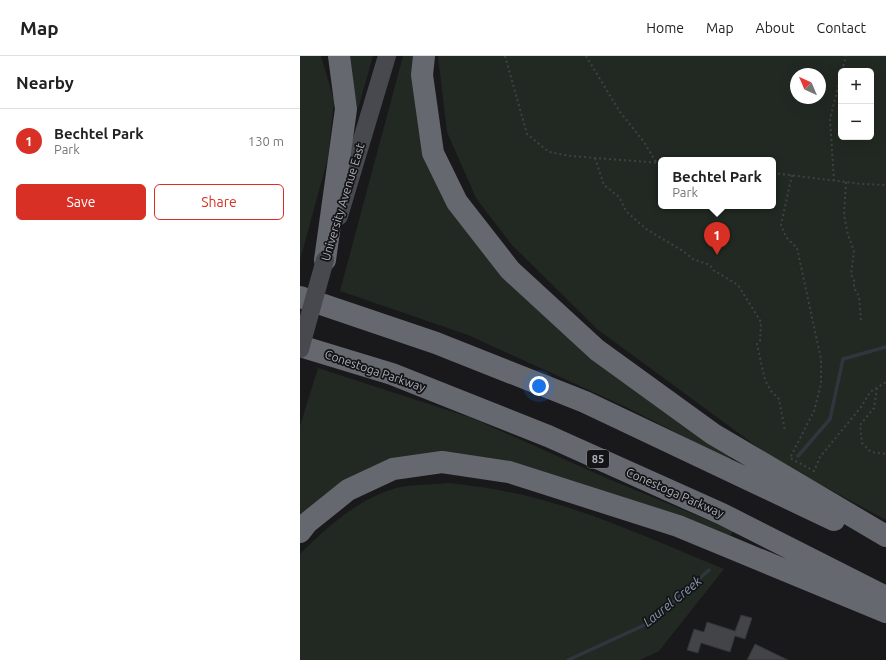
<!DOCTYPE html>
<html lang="en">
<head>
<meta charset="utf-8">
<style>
  body { margin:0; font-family:Ubuntu,sans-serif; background:#f2f2f2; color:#222 }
  .controls { position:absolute; right:12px; top:12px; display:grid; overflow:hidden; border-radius:6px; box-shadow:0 4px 16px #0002 }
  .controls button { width:36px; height:36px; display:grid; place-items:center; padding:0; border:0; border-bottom:1px solid #e0e0e0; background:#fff; color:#222; font:20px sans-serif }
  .compass { position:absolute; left:490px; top:12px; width:36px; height:36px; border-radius:50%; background:#fff; box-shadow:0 4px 16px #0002; rotate:316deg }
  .you { position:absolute; left:239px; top:330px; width:14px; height:14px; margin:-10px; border:3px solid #fff; border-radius:50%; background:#1a73e8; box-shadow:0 0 0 6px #1a73e833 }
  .badge { display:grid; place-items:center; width:26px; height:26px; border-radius:50%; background:#d93025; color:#fff; font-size:13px; font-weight:700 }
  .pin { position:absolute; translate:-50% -33px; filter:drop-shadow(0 1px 2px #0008) }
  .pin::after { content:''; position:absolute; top:21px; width:14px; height:12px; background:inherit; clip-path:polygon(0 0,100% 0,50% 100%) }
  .popup { position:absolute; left:358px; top:101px; width:118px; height:52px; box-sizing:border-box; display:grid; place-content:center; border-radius:6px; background:#fff; filter:drop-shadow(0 1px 3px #0005); font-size:13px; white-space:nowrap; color:#767676 }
  .popup b { font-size:15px; color:#222 }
  .popup::after { content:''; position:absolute; left:50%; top:100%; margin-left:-8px; border:8px solid transparent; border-top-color:#fff }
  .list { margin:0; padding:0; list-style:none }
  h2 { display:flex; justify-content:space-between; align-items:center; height:52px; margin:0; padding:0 16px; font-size:17px }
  h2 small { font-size:13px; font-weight:400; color:#767676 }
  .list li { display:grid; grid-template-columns:26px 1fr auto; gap:12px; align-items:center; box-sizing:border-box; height:64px; padding:0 16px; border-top:1px solid #e0e0e0 }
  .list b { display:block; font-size:15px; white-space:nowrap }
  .list p { margin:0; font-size:13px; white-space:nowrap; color:#767676 }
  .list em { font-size:13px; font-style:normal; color:#767676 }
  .actions { display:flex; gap:8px; padding:12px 16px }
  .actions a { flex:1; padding:9px 0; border:1px solid #d93025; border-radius:6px; text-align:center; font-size:14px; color:#d93025 }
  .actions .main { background:#d93025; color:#fff }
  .map { position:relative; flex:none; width:586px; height:604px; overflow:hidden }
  header { display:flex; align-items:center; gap:24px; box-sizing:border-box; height:56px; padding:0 20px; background:#fff; border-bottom:1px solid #e0e0e0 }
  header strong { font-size:19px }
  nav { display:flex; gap:22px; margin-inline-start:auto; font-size:14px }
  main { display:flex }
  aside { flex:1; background:#fff }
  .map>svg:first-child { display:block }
  .green { fill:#212922; fill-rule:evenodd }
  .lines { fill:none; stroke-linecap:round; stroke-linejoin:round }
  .stream { stroke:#2f363e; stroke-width:3.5 }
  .building { fill:#434448; stroke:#333337 }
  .path { stroke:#404147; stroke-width:2; stroke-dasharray:2 3; stroke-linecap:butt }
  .secondary { stroke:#48494f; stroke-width:18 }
  .motorway { stroke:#666870; stroke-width:22 }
  .secondary-bridge { stroke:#48494f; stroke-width:18 }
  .labels { text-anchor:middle; stroke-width:3.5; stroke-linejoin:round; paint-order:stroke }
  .shield { fill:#141416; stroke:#7e8089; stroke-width:1 }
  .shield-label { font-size:11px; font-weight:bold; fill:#acafba }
  .street-label { font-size:12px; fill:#acafba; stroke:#141416 }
  .water-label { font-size:13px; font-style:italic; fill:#859ab3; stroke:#141416 }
</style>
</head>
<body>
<header>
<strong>Map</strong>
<nav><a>Home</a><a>Map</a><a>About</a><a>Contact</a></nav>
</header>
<main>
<aside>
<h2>Nearby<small></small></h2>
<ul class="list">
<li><span class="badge">1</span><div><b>Bechtel Park</b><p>Park</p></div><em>130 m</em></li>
</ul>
<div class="actions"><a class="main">Save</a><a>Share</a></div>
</aside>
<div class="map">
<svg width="586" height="604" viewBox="0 0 586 604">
  <rect width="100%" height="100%" fill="#19191b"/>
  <path class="green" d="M0,0H21L34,44L28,102L0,204Z
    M45,0H73L58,53Z
    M103,0H118L115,37L198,208L434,397L430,404L326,351L168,279L40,235Z
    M138,0H586V464L474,403L297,273L212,189L176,142L147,76ZM541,15H571V81H541ZM496,18H520V42H496ZM361,104H473V150H361Z
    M18,312L172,362L311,424L434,475L428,482L144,400L0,464V370Z
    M148,427C179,430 209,435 239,443C300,459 365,489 424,513L359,595L340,604H0V498C27,471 58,443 96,432C112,428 132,429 148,427Z"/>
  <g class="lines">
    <path class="stream" d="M498,400L530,363L543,303L586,291
      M268,604L349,567L409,514"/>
  </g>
  <path class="building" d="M441,559L452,562L445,583L435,580L430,596L401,587L398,597L387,594L394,573L404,576L407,566L435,575Z
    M455,588L488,604H447Z"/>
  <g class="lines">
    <path class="path" d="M205,0L227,78L249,96L270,100L361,107
      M286,0L320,56L344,86L356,106
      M542,15L546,0
      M295,102L304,129L319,141L326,155L346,173L383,195L393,203L410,209L413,214L438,229L461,266L460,285L457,288L465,324L471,335L479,343L485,375
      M473,117L562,128L586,129
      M492,119L481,169L486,181L497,192L521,303V328L514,355L490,402L514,415L520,401L561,351L570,336L586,326
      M534,125L530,63L541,19
      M546,126L544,159L548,179L554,195L551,218L554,224V232L559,240L561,265
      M577,332L574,352L560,369L562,387L571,396L586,398"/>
    <path class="secondary" d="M39,160L87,0"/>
    <path class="motorway" d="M124,0L122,19L133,97L157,146L210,214L297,294L413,378L586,480
      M25,204L46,53L39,0
      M0,241L136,287L285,346L534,464
      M0,290L92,318L248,380L422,458L586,541
      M0,476L7,467L48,434L93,413L142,406L209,416L378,470L586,556"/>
    <path class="secondary-bridge" d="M0,293L25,204"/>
  </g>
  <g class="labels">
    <rect class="shield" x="287" y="394" width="22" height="18" rx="3"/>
    <g class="shield-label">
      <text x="298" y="407">85</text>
    </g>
    <g class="street-label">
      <text transform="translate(43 146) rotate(-73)" y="4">University Avenue East</text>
      <text transform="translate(75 315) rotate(19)" y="4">Conestoga Parkway</text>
      <text transform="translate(375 437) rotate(24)" y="4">Conestoga Parkway</text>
    </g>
    <g class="water-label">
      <text transform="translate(372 545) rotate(-39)" y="5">Laurel Creek</text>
    </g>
  </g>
</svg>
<div class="controls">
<button>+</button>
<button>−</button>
</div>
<svg class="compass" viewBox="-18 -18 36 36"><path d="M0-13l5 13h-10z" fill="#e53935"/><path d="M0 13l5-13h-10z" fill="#767676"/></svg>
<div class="you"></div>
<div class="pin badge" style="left:417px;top:199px">1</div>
<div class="popup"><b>Bechtel Park</b>Park</div>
</div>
</main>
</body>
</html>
